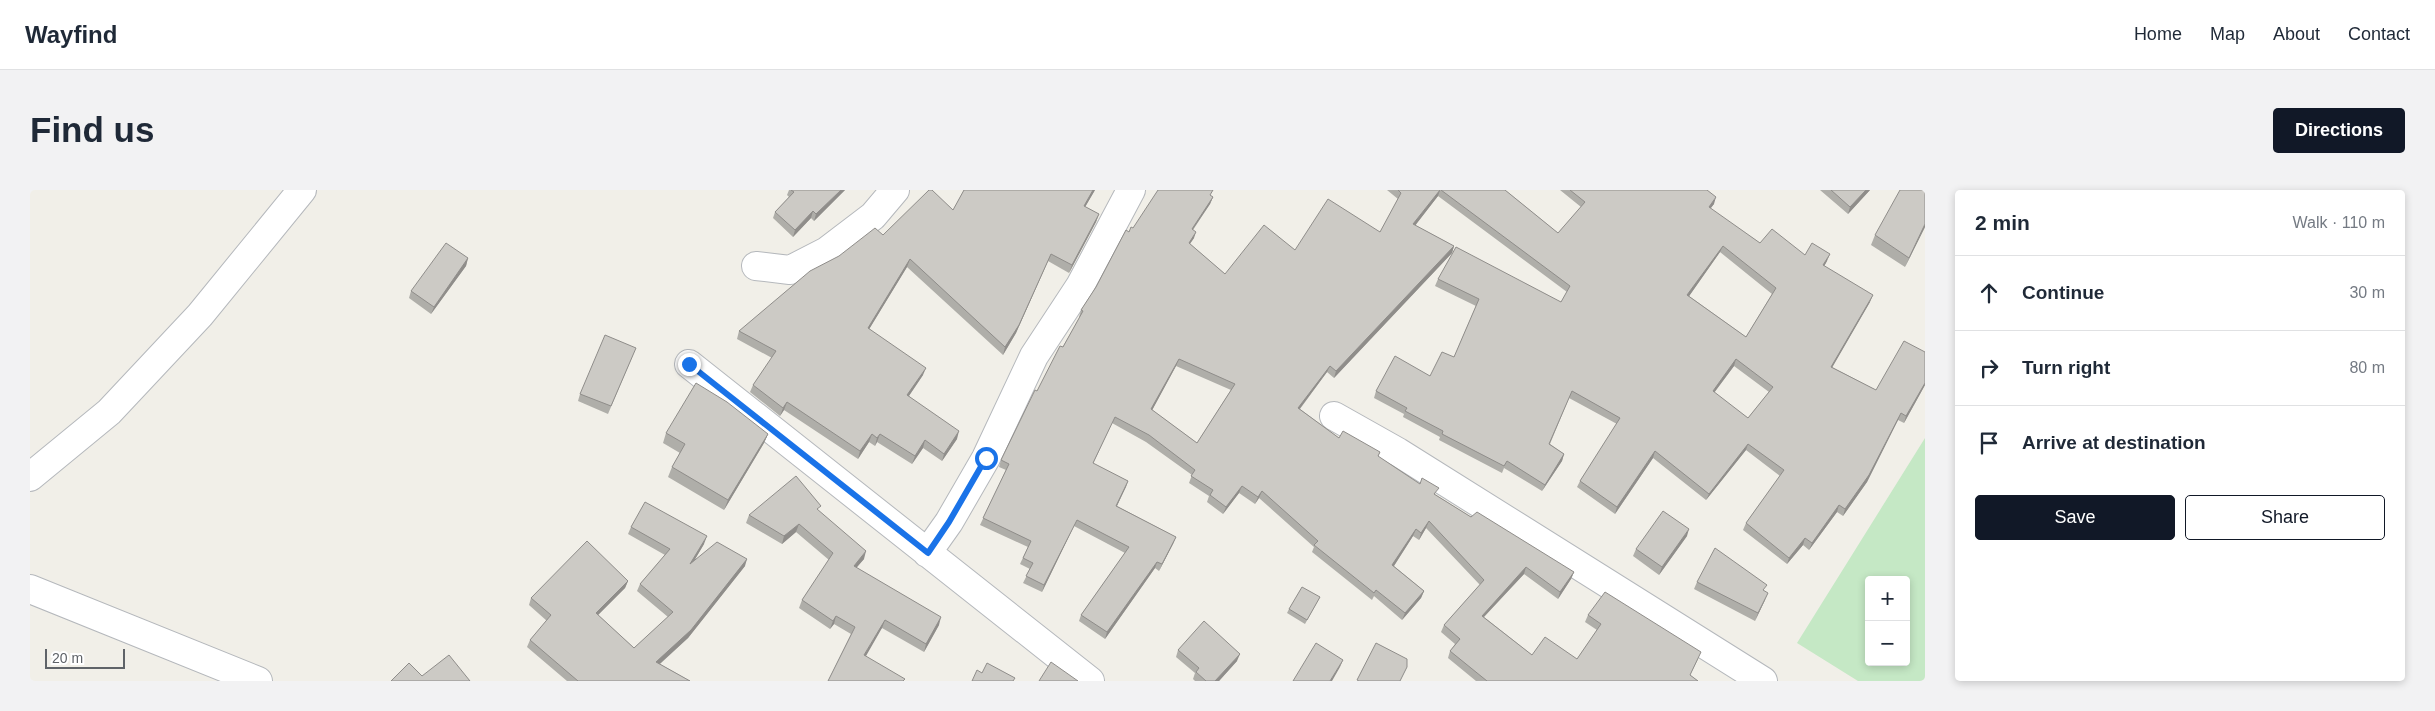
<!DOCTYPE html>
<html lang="en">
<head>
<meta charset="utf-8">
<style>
  body { margin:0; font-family:Arial,sans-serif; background:#f2f2f3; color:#1f2937 }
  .controls { position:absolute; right:15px; bottom:15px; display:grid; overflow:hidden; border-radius:5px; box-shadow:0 2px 8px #0003 }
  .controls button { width:45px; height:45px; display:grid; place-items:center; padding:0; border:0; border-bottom:1px solid #e0e1e3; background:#fff; color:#1f2937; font:25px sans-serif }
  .scale { position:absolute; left:15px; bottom:12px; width:80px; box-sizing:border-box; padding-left:5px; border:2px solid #5f6368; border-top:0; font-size:14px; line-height:18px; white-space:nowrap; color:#5f6368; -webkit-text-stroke:4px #fff; paint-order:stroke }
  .stop { position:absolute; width:15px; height:15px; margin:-11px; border:4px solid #1a73e8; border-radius:50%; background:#fff }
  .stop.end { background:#1a73e8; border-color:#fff; box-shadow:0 1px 5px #0008 }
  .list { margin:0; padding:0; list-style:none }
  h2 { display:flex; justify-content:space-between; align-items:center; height:65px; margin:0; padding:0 20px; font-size:21px }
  h2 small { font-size:16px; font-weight:400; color:#747a83 }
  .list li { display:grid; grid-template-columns:32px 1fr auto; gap:15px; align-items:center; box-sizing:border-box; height:75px; padding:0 20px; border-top:1px solid #e0e1e3 }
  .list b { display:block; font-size:19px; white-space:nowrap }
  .list em { font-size:16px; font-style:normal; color:#747a83 }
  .actions { display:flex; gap:10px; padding:15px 20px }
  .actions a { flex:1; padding:11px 0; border:1px solid #111827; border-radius:5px; text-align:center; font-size:18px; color:#111827 }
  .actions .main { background:#111827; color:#fff }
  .icon { flex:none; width:28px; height:28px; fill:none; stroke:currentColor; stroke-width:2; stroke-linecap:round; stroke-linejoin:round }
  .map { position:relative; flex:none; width:1895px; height:491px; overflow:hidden; border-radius:5px }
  header { display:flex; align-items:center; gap:30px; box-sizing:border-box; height:70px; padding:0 25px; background:#fff; border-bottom:1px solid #e0e1e3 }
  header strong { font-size:24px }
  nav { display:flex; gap:28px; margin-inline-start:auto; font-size:18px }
  .intro { display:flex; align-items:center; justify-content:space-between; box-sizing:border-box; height:120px; padding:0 30px }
  h1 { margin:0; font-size:35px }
  .button { padding:12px 22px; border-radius:5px; background:#111827; color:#fff; font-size:18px; font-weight:700 }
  main { display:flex; gap:30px; padding:0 30px }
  aside { flex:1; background:#fff; border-radius:5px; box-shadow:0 2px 8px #0003 }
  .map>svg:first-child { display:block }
  .green { fill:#c5e8c5; fill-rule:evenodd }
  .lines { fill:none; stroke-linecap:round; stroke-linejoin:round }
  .minor-casing { stroke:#b5b8bc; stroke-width:30 }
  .minor { stroke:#fff; stroke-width:28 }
  .wall { fill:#afaea9; fill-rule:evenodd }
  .shaded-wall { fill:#8f8d8a }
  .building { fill:#cccac5; stroke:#8f8d8a; fill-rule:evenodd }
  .route { stroke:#1a73e8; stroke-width:6 }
</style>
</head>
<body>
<header>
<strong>Wayfind</strong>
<nav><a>Home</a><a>Map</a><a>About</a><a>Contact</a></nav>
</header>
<div class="intro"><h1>Find us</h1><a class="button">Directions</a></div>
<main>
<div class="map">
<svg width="1895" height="491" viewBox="0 0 1895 491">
  <rect width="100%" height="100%" fill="#f1efe8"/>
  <path class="green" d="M1895,248V491H1828L1767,453ZM1839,390H1876V472H1839Z"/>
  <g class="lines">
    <defs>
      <path id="minor" d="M726,76L760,80L797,61L843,26L865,0
        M659,174L1060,491
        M1304,226L1368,262L1733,491
        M0,287L79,222L170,125L272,0
        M897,363L919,332L956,268L1004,166L1050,96L1101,0
        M0,399L228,491"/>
    </defs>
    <use href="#minor" class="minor-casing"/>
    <use href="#minor" class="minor"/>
  </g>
  <path class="wall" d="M759,0H815L784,31L781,28L763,47L743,28L745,22L759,7L757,5Z
    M934,0H1065L1055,17L1069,24L1066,32L1039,83L1018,71L986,143L973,165L877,77L839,139L893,185L879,206L927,249L912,271L893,258L882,274L847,252L845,256L839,252L828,269L754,220L750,226L720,202L723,195L742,168L707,149L709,141L853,45L923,20Z
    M1357,0H1475L1528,43L1551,17L1530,0H1677L1684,14L1680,19L1730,53L1797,71L1794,76L1840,112L1802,177L1846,200L1895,195L1874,233L1868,230L1837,292L1813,326L1807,322L1779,360L1773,355L1757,374L1713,340L1716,333L1750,286L1716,260L1676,310L1623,268L1585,324L1547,297L1550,291L1587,234L1539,208L1520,254L1534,264L1532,271L1512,301L1474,278L1472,283L1409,250L1410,247L1373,227L1374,224L1344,208L1346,201L1400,186L1424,167L1446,116L1405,96L1408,89L1531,112L1537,102L1408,6L1385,35L1424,56L1422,63L1304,188L1297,182L1270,219L1309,248L1350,262L1348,267L1406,305L1441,327L1544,382L1541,389L1528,409L1494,384L1454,427L1502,465L1547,469L1567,440L1555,432L1558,425L1668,469L1660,485L1668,491H1446L1418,468L1420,461L1425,454L1411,442L1414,435L1450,395L1396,338L1389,350L1383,346L1364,376L1394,401L1391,408L1372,430L1344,406L1342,410L1282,362L1284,357L1229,308L1225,314L1209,303L1193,324L1177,312L1179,306L1159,293L1162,285L1116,252L1082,233L1063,274L1098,291L1087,316L1146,347L1143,354L1129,381L1125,378L1075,449L1049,431L1051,425L1095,363L1044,336L1012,402L993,393L1000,379L990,374L998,357L950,335L976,280L969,277L971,270L1007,201L1050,127H1049L1051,120L1066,97L1099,42L1103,38L1181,6L1183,7L1180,14L1163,40L1164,48L1160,54L1195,84L1265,60L1350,42L1368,9ZM1690,62L1742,104L1716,147L1659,106ZM1146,176L1201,200L1167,253L1122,220ZM1704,176L1739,202L1718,228L1684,203Z
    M1790,0H1840L1818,24Z
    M1895,37L1875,77L1841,55L1845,45Z
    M438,68L436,76L401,124L379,108L381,101Z
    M603,165L578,224L548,211L550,204Z
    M636,243L738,244L734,253L694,320L638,287L642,277L650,263L633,253Z
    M789,321L834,369L826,378L909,435L894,462L852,438L798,491L821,444L804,434L800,439L769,418L772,410L799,370L766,342L752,354L716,333L719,325Z
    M601,337L674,354L664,371L715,376L658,448L630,474L660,491H537L497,457L500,450L517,431L499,415L501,408L598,391L595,398L568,425L604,458L638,427L607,401L610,394L635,365L598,344Z
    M1657,346L1629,385L1603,366L1606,359Z
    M1667,392L1735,401V410L1725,431L1664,399Z
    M1290,407L1275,434L1257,423L1259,419Z
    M1148,460L1207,471L1189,491H1165L1163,489L1165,483L1146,467Z"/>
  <path class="shaded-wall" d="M811,0H815L784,31L786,24Z
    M1063,0H1065L1051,24L1054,16Z
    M1410,0L1408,6L1381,41L1383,34Z
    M1836,0H1840L1818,24L1820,17Z
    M1183,7L1180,14L1159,45L1162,39Z
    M1686,7L1684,14L1676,24L1679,17Z
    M783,21L781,28L763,47L765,40Z
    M1069,24L1066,32L1039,83L1042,75Z
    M1895,34V37L1875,77L1879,68Z
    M1166,42L1164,48L1156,59L1159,53Z
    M1424,56L1422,63L1304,188L1306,181Z
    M1693,56L1690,62L1655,112L1657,105Z
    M1021,64L986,143L973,165L975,157Z
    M1800,64L1797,71L1791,82L1793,75Z
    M438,68L436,76L401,124L404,117Z
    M880,69L877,77L835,146L838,138Z
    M1843,105L1840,112L1799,183L1801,177Z
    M1149,169L1146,176L1119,226L1121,219Z
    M1706,169L1704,176L1680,208L1683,201Z
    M1300,176L1297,182L1265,225L1268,218Z
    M896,178L893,185L874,213L877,205Z
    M1895,193V195L1874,233L1876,226Z
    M757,212L754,220L750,226L753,218Z
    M1871,223L1868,230L1837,292L1813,326L1815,319Z
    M929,241L927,249L912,271L914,264Z
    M738,244L734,253L694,320L698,310Z
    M842,244L839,252L828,269L830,261Z
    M850,244L847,252L845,256L847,248Z
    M895,250L893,258L882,274L885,266Z
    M1718,254L1716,260L1676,310L1679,304Z
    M1625,261L1623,268L1585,324L1587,317Z
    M1534,264L1532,271L1512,301L1515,295Z
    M1098,291L1096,297L1084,322L1086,316Z
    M1212,296L1209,303L1193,324L1196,317Z
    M1232,301L1229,308L1225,314L1228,307Z
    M1809,315L1807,322L1779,360L1782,353Z
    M1047,330L1044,336L1012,402L1014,395Z
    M1399,331L1396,338L1389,350L1391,343Z
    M769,334L766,342L752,354L754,346Z
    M1386,339L1383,346L1360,382L1362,375Z
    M1659,339L1657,346L1629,385L1632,377Z
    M677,346L674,354L658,381L660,374Z
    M1146,347L1143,354L1129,381L1132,374Z
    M1775,348L1773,355L1757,374L1759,368Z
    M836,361L834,369L821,384L824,376Z
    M717,369L715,376L658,448L624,479L626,472Z
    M1127,372L1125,378L1075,449L1077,442Z
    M1496,377L1494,384L1449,432L1452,426Z
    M1544,382L1541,389L1528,409L1530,402Z
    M598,391L595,398L563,430L566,423Z
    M1394,401L1391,408L1372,430L1375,423Z
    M1738,403L1735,410L1725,431L1728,423Z
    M806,426L804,434L800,439L803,431Z
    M911,427L909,435L894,462L896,454Z
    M855,430L852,438L832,473L834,465Z
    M1210,464L1207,471L1189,491H1185Z
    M1313,470L1310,477L1302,491H1300Z"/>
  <path class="building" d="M761,0H811L786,24L783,21L765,40L745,22L764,2Z
    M899,0H902L923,20L934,0H1063L1054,16L1069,24L1042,75L1021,64L989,135L975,157L880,69L838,138L896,178L877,205L929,241L914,264L895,250L885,266L850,244L847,248L842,244L830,261L757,212L753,218L723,195L746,161L709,141L780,81L809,66L845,38L853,45Z
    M1128,0H1183L1180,5L1183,7L1162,39L1166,42L1159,53L1195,84L1234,35L1265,60L1298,9L1350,42L1371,3L1368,0H1410L1383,34L1424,56L1306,181L1300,176L1268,218L1309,248L1313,241L1350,262L1348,266L1390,294L1392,288L1409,298L1404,304L1441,327L1447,322L1544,382L1530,402L1496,377L1452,426L1502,465L1515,447L1547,469L1571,434L1558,425L1575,402L1671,462L1660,485L1668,491H1457L1420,461L1430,449L1414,435L1454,390L1399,331L1391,343L1386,339L1362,375L1394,401L1375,423L1346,400L1344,403L1284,355L1288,351L1232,301L1228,307L1212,296L1196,317L1180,305L1183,300L1161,286L1165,280L1119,245L1085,227L1063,273L1098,291L1086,316L1146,347L1132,374L1127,372L1077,442L1051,425L1099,357L1047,330L1014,395L996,386L1003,373L993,368L1001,351L953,328L979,274L971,270L1005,200L1007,201L1030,156L1033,157L1053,121L1051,120L1066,97L1096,40L1099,42L1101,37L1103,38ZM1149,169L1205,194L1167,253L1121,219Z
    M1411,0H1475L1528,43L1555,12L1540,0H1677L1686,7L1679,17L1730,53L1742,39L1775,65L1782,53L1800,64L1793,75L1843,105L1801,177L1846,200L1874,151L1895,162V193L1876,226L1871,223L1839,285L1815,319L1809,315L1782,353L1775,348L1759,368L1716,333L1754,280L1718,254L1679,304L1625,261L1587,317L1550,291L1590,228L1542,201L1519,254L1534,264L1515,295L1477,271L1474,276L1412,244L1413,241L1375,221L1377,218L1346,201L1365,166L1400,186L1412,162L1424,167L1449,109L1408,89L1426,57L1531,112L1540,96ZM1693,56L1746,98L1716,147L1657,105ZM1706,169L1743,197L1718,228L1683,201Z
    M1801,0H1836L1820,17Z
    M1870,0H1895V34L1879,68L1845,45Z
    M416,53L438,68L404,117L381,101Z
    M575,145L606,158L581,216L550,204Z
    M666,193L697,212L738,244L698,310L642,277L655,254L636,243Z
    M766,286L791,316L787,319L836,361L824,376L911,427L896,454L855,430L834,465L875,489L873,491H798L825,437L806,426L803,431L772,410L803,363L769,334L754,346L719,325Z
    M615,312L677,346L660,374L687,352L717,369L661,440L626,472L660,491H548L500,450L521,425L501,408L557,351L598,391L566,423L604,458L643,422L610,394L640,359L601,337Z
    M1633,321L1659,339L1632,377L1606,359Z
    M1685,358L1737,395L1733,400L1738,403L1728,423L1667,392Z
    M1272,397L1290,407L1277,430L1259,419Z
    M1174,431L1210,464L1185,491H1176L1166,482L1169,478L1148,460Z
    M1286,453L1313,470L1300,491H1263Z
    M1346,453L1377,469V477L1370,491H1329L1327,490Z
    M419,465L440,491H361L379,473L392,486Z
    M1021,472L1048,491H1009Z
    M957,473L985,488L983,491H942L947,480L952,483Z"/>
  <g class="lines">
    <path class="route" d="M659,174L898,363L919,332L956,268"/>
  </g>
</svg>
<div class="controls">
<button>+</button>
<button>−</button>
</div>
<div class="scale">20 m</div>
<div class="stop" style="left:956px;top:268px"></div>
<div class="stop end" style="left:659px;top:174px"></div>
</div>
<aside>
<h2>2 min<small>Walk · 110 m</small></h2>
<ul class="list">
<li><svg class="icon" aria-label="ahead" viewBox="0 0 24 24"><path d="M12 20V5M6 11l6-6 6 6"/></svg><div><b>Continue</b></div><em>30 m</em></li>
<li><svg class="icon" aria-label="right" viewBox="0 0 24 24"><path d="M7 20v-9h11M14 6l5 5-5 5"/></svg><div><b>Turn right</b></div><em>80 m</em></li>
<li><svg class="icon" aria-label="arrive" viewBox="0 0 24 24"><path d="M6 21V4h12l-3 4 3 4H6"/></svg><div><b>Arrive at destination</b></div></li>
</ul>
<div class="actions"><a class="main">Save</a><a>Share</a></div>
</aside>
</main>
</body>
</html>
